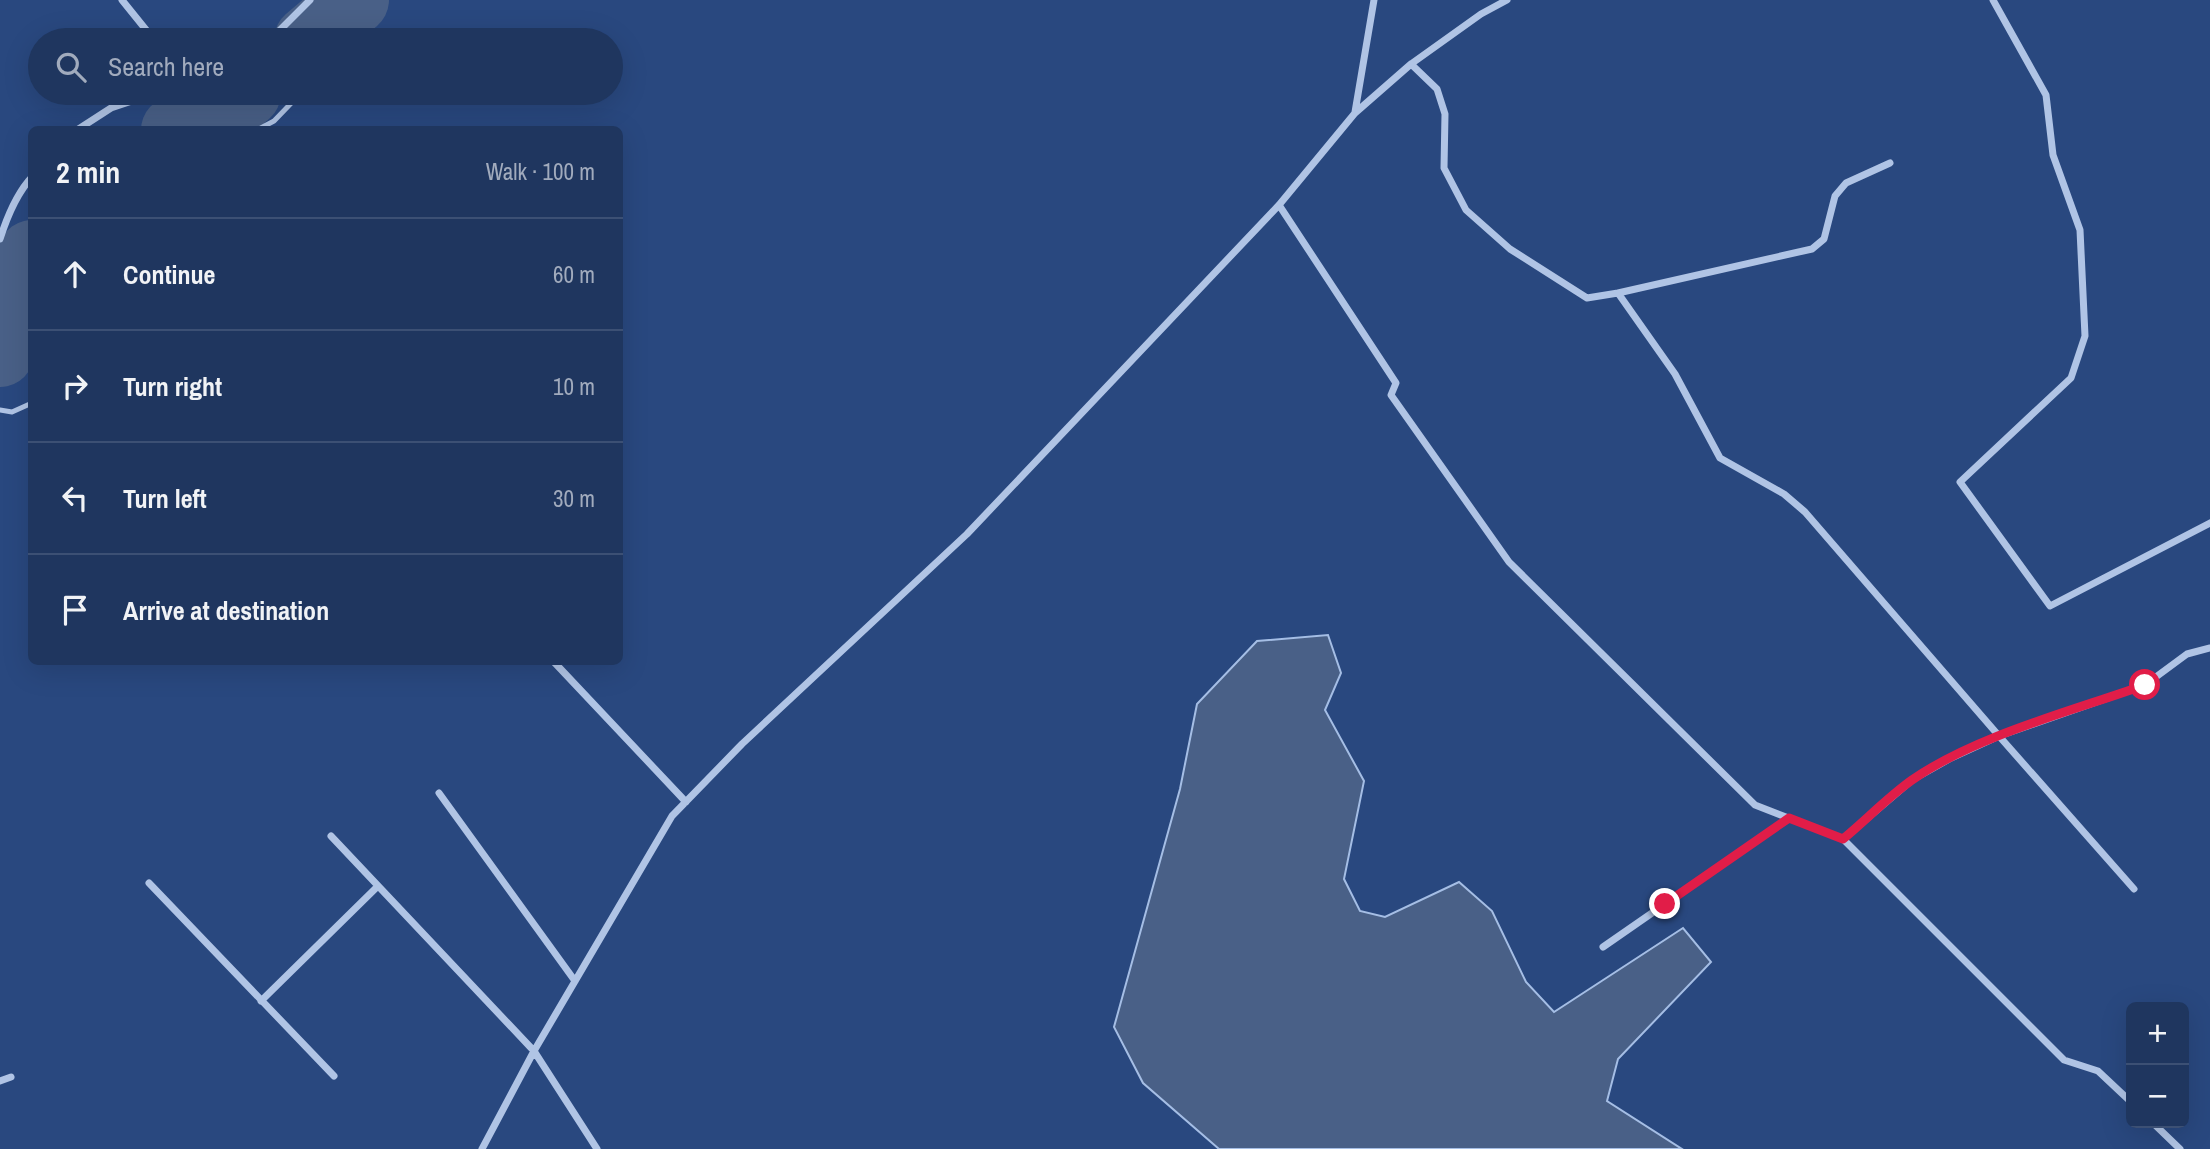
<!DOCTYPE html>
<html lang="en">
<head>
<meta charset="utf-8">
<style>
  body { margin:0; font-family:"Archivo Narrow",sans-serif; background:#2c4168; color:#f1f3f6 }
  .controls { position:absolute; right:21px; bottom:21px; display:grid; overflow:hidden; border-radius:10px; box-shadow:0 7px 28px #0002 }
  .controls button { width:63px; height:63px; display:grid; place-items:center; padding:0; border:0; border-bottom:2px solid #3c5074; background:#1f365f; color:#f1f3f6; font:35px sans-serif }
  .stop { position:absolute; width:21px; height:21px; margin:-16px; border:5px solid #e11d48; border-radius:50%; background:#fff }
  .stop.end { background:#e11d48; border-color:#fff; box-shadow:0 2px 7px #0008 }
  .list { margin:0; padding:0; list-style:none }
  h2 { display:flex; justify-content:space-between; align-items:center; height:91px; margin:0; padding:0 28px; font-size:30px }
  h2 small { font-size:23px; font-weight:400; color:#a1abbd }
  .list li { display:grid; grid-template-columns:46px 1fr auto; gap:21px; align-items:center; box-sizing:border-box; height:112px; padding:0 28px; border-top:2px solid #3c5074 }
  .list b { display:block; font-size:26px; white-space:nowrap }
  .list em { font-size:23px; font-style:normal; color:#a1abbd }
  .icon { flex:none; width:38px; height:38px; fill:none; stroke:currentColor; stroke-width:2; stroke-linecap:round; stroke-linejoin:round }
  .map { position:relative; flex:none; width:2210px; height:1149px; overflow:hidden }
  .search { position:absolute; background:#1f365f; box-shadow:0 7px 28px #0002; left:28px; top:28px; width:595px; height:77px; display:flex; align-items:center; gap:18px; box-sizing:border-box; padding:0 24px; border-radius:38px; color:#a1abbd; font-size:26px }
  .panel { position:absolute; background:#1f365f; box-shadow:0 7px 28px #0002; left:28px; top:126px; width:595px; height:539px; border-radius:10px }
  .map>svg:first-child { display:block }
  .water { fill:#496087; stroke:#a5bee5; stroke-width:2 }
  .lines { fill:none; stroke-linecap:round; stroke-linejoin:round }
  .river { stroke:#496087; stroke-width:68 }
  .service { stroke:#b0c4e5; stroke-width:5 }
  .minor { stroke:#b0c4e5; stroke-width:7 }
  .route { stroke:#e11d48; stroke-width:9 }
</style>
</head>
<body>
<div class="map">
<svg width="2210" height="1149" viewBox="0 0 2210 1149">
  <rect width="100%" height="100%" fill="#29487f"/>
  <path class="water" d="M1328,635L1341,673L1325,710L1364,781L1344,879L1360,911L1385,917L1459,882L1492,911L1526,982L1554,1012L1683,928L1711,962L1618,1059L1607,1101L1682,1149H1219L1143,1083L1114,1027L1180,789L1197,704L1257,641Z"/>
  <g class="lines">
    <path class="river" d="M308,40L355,0
      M175,130L237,102L247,93
      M0,353L12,287L32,254"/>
    <path class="service" d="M257,130L274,121L300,94
      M0,410L12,412L32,403"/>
    <path class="minor" d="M122,0L147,31L151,40
      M1993,0L2046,95L2053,155L2080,230L2085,336L2071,378L1960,482L2050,606L2210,523
      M270,40L310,0
      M1411,64L1437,89L1445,114L1444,168L1466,210L1510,249L1587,298L1618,293L1675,374L1720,458L1784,494L1805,512L1999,736L2145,685L2187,654L2210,648
      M1355,112L1374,0
      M77,130L111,108L156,93
      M1279,205L1396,383L1391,395L1509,562L1755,805L1843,839L1912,780L1951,758L1999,736L2134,889
      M0,239C7,217 16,194 32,177
      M1618,293L1812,249L1824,239L1835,196L1846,183L1890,163
      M554,662L686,802
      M439,793L575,981
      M331,836L534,1051L597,1149
      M1843,839L2064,1060L2098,1071L2131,1102
      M149,883L334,1076
      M1603,947L1789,818
      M261,1001L378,886
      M0,1081L11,1077
      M2153,1123L2180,1149
      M482,1149L534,1051L672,816L742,744L967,534L1279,205L1355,113L1411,64L1481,14L1507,0"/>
  </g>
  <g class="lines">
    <path class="route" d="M1665,904L1789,818L1843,839C1866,820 1888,797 1912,780C1975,736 2072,711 2145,685"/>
  </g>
</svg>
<div class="controls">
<button>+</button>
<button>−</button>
</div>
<div class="stop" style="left:2145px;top:685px"></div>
<div class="stop end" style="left:1665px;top:904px"></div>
<div class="search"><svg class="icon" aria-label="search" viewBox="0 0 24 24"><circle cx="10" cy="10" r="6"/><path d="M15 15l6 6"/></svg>Search here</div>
<section class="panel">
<h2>2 min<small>Walk · 100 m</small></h2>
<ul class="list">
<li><svg class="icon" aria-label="ahead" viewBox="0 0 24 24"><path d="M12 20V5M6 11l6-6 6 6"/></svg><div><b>Continue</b></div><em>60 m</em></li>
<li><svg class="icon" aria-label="right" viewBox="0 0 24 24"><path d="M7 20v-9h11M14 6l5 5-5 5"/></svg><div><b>Turn right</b></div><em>10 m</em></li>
<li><svg class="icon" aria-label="left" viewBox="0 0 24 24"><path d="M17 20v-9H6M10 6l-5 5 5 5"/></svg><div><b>Turn left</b></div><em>30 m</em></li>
<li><svg class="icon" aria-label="arrive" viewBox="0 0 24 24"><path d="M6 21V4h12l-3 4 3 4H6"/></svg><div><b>Arrive at destination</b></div></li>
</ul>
</section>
</div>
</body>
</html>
